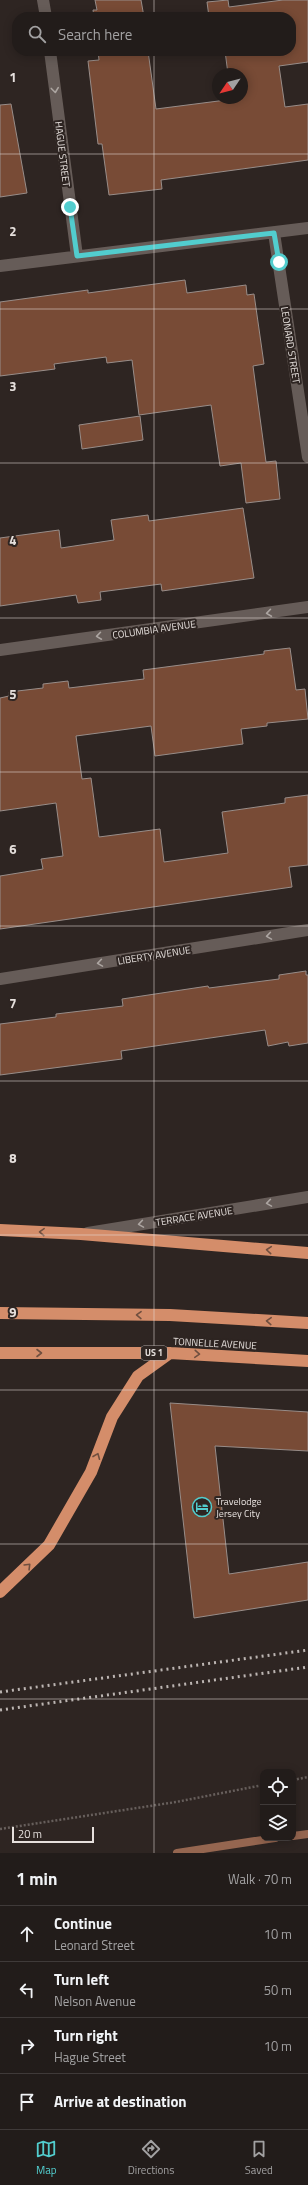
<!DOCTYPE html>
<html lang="en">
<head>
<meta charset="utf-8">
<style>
  body { margin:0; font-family:"Titillium Web",sans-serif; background:#2a2523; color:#f1f3f6 }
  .controls { position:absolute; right:12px; bottom:12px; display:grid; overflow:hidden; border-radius:8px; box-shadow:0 2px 10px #0003 }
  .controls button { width:36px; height:36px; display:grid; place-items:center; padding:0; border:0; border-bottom:1px solid #3f3a39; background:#221c1a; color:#f1f3f6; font:20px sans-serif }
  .compass { position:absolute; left:212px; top:68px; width:36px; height:36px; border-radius:50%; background:#221c1a; box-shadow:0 2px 10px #0003; rotate:235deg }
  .scale { position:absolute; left:12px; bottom:10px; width:82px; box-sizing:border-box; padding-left:4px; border:2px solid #e6e0dd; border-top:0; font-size:11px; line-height:14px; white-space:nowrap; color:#e6e0dd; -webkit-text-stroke:3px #2e2522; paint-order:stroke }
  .stop { position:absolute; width:12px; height:12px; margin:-9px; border:3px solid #52cdce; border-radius:50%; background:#fff }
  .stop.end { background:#52cdce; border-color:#fff; box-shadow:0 1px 4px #0008 }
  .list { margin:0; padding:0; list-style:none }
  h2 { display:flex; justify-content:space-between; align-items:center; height:52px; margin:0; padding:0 16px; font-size:17px }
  h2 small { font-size:13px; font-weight:400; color:#a2a1a2 }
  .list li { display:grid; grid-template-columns:26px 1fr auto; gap:12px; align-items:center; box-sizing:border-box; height:56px; padding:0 16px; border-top:1px solid #3f3a39 }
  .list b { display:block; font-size:15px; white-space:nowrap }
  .list p { margin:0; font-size:13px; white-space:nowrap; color:#a2a1a2 }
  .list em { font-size:13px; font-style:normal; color:#a2a1a2 }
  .icon { flex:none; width:22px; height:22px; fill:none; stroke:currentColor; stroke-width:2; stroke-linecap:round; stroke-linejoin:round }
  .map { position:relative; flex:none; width:308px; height:1853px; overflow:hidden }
  .search { position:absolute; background:#221c1a; box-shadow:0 2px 10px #0003; left:12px; right:12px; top:12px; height:44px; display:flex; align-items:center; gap:10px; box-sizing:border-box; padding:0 14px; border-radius:16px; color:#a2a1a2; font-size:15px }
  .sheet { height:276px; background:#221c1a }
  nav { display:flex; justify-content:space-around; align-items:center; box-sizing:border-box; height:56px; border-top:1px solid #3f3a39; background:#221c1a; font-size:11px; color:#a2a1a2 }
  nav a { display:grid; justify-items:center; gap:2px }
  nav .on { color:#52cdce }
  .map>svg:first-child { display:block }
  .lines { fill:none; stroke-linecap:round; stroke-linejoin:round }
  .stream { stroke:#956650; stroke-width:8 }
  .building { fill:#784b36; stroke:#988d89 }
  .path { stroke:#675f5c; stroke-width:2.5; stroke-dasharray:2 2; stroke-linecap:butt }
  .minor { stroke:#665c58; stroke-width:12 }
  .highway { stroke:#d48d6a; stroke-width:12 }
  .rail { stroke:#bcb5b2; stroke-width:3; stroke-dasharray:2 4; stroke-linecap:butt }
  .oneway { stroke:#aca5a1 }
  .oneway2 { stroke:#704f3f }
  .route { stroke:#52cdce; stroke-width:5 }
  .grid { fill:none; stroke:#e6e0dd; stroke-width:1; stroke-opacity:0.55 }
  .labels { text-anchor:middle; stroke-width:4; stroke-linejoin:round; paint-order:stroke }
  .shield { fill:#2e2522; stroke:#afa8a5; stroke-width:1 }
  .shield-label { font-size:9px; font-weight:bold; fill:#e6e0dd }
  .street-label { font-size:10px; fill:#e6e0dd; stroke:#2e2522 }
  .poi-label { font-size:10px; fill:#e6e0dd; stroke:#2e2522; text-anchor:start }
  .grid-label { font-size:13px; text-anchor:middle; font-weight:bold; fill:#e6e0dd; stroke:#2e2522; stroke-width:4; stroke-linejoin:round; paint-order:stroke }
</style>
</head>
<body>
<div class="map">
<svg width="308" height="1853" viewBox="0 0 308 1853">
  <rect width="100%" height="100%" fill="#2e2522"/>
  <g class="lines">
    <path class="stream" d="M293,1836L308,1834
      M177,1853L275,1838"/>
  </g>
  <path class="building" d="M95,0H141L144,17H94L93,10H97Z
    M228,0L229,7L283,0H308V62L279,66L285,107L308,104V160L161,180L162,189L109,195L102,144H98L88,61L99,60L98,51H148L156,109L242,98V74H228L225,51H291V17H209L207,2Z
    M11,104L27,193L0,197V105Z
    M185,280L187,293L246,285L247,295L254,294L264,364L253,366L266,462L276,461L280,499L246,503L241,463L220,466L211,405L139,415L132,360L107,363L106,357L54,364L55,369L0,376V302L88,290V293Z
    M140,416L143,440L82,449L79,425Z
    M243,508L254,578L162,591L161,584L100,592L101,600L78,603L76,595L0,606V538L59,530L61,548L114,540L111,520L148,515L149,521Z
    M290,648L296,690L305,689L308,719L267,723V726L241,729L243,744L155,756L151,726L76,736L82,779L91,778L99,837L160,829L164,862L228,853L222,812L285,803V798L308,795V865L289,867L292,887L0,929V876L43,869L41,859L63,856L56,803L0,811V698L9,696V692L43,688V684L68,681L69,688L144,679L143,670L264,654V651Z
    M306,971V975H308V1043L289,1046L288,1042L268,1046L265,1030L121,1051L122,1059L0,1075V1024L56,1017V1014L123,1006L122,999L208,986L209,988L279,979V975Z
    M170,1403L308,1412V1451L215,1446L229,1574L308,1562V1600L194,1618Z"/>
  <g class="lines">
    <path class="path" d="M293,1780L308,1777
      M0,1829L176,1802L263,1785"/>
    <path class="minor" d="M43,0L46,17
      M50,51L77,256
      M274,233L308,457
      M0,266L308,228
      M0,650L308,607
      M0,979L308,930
      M88,1233L308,1197"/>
    <path class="highway" d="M0,1230L81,1234L308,1253
      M0,1313L170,1315L308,1323
      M0,1353H170L308,1361
      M0,1592L49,1545L91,1472L112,1417L138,1376L170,1353"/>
    <path class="rail" d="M0,1692L308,1650
      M0,1710L308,1667"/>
  </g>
  <defs><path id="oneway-chevron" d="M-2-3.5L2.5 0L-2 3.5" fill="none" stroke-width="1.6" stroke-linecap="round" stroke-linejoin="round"/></defs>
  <g class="oneway">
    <use href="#oneway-chevron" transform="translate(55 90) rotate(83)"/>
    <use href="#oneway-chevron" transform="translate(269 613) rotate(172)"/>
    <use href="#oneway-chevron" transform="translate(99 636) rotate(172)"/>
    <use href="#oneway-chevron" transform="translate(269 936) rotate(171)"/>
    <use href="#oneway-chevron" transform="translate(100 963) rotate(171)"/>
    <use href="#oneway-chevron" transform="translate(269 1203) rotate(171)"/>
    <use href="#oneway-chevron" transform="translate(141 1224) rotate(171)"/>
  </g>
  <g class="oneway2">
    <use href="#oneway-chevron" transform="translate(42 1232) rotate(-178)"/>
    <use href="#oneway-chevron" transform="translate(269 1250) rotate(-175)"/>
    <use href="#oneway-chevron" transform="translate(139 1315) rotate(-179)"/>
    <use href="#oneway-chevron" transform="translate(269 1321) rotate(-177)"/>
    <use href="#oneway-chevron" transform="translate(39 1353)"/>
    <use href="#oneway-chevron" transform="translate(197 1354) rotate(4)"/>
    <use href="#oneway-chevron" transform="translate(97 1456) rotate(-68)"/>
    <use href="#oneway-chevron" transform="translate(28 1566) rotate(-45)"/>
  </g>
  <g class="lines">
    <path class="route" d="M70,207L77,256L274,233L279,262"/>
  </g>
  <path class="grid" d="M154,0V17M154,51V1853M0,154H308M0,309H308M0,463H308M0,618H308M0,772H308M0,926H308M0,1081H308M0,1235H308M0,1390H308M0,1544H308M0,1699H308"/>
  <defs>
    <symbol id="hotel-ring" viewBox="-11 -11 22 22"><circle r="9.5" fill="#2e2522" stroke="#52cdce" stroke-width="1.5"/><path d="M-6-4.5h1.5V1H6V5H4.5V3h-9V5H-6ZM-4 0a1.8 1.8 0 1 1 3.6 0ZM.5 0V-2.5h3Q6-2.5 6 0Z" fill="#52cdce"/></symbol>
  </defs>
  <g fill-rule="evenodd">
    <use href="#hotel-ring" x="191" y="1496" width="22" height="22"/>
  </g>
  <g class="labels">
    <rect class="shield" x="141" y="1346" width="26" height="14" rx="3"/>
    <g class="shield-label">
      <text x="154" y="1356">US 1</text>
    </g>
    <g class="street-label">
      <text transform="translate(63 154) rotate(83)" y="4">HAGUE STREET</text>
      <text transform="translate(291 345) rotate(81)" y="4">LEONARD STREET</text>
      <text transform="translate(154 629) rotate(-8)" y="4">COLUMBIA AVENUE</text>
      <text transform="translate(154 955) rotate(-9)" y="4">LIBERTY AVENUE</text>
      <text transform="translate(194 1216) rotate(-9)" y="4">TERRACE AVENUE</text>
      <text transform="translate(215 1343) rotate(3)" y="4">TONNELLE AVENUE</text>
    </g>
    <g class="poi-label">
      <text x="216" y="1505">Travelodge<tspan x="216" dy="12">Jersey City</tspan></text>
    </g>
  </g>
  <g class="grid-label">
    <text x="13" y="82">1</text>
    <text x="13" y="236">2</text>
    <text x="13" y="391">3</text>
    <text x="13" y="545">4</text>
    <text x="13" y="699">5</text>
    <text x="13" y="854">6</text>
    <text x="13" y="1008">7</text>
    <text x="13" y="1163">8</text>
    <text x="13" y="1317">9</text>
  </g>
</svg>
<div class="controls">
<button><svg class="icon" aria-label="locate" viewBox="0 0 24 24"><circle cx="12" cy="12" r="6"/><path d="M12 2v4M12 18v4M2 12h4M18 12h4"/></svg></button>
<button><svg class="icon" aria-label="layers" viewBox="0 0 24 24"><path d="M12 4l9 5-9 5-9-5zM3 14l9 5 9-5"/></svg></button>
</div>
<svg class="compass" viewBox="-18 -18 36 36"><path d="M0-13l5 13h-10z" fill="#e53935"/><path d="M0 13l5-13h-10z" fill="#a2a1a2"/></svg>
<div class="scale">20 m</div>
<div class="stop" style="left:279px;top:262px"></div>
<div class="stop end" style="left:70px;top:207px"></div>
<div class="search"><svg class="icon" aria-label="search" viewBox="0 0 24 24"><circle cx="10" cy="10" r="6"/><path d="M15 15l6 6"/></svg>Search here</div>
</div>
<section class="sheet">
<h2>1 min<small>Walk · 70 m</small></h2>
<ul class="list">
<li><svg class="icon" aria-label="ahead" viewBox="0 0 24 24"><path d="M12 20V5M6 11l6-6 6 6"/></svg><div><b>Continue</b><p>Leonard Street</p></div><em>10 m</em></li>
<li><svg class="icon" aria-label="left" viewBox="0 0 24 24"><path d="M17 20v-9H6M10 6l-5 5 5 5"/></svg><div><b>Turn left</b><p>Nelson Avenue</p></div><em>50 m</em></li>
<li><svg class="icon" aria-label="right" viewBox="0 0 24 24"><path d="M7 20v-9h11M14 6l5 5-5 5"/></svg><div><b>Turn right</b><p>Hague Street</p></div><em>10 m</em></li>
<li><svg class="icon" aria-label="arrive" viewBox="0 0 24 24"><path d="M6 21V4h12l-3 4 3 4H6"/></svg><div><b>Arrive at destination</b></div></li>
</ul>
</section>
<nav>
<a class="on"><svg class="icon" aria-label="map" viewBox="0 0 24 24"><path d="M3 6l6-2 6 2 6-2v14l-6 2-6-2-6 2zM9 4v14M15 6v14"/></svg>Map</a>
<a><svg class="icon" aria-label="directions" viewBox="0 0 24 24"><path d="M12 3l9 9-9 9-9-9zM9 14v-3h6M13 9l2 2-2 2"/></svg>Directions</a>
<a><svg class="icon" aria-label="saved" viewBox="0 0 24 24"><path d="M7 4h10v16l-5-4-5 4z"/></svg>Saved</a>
</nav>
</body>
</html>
